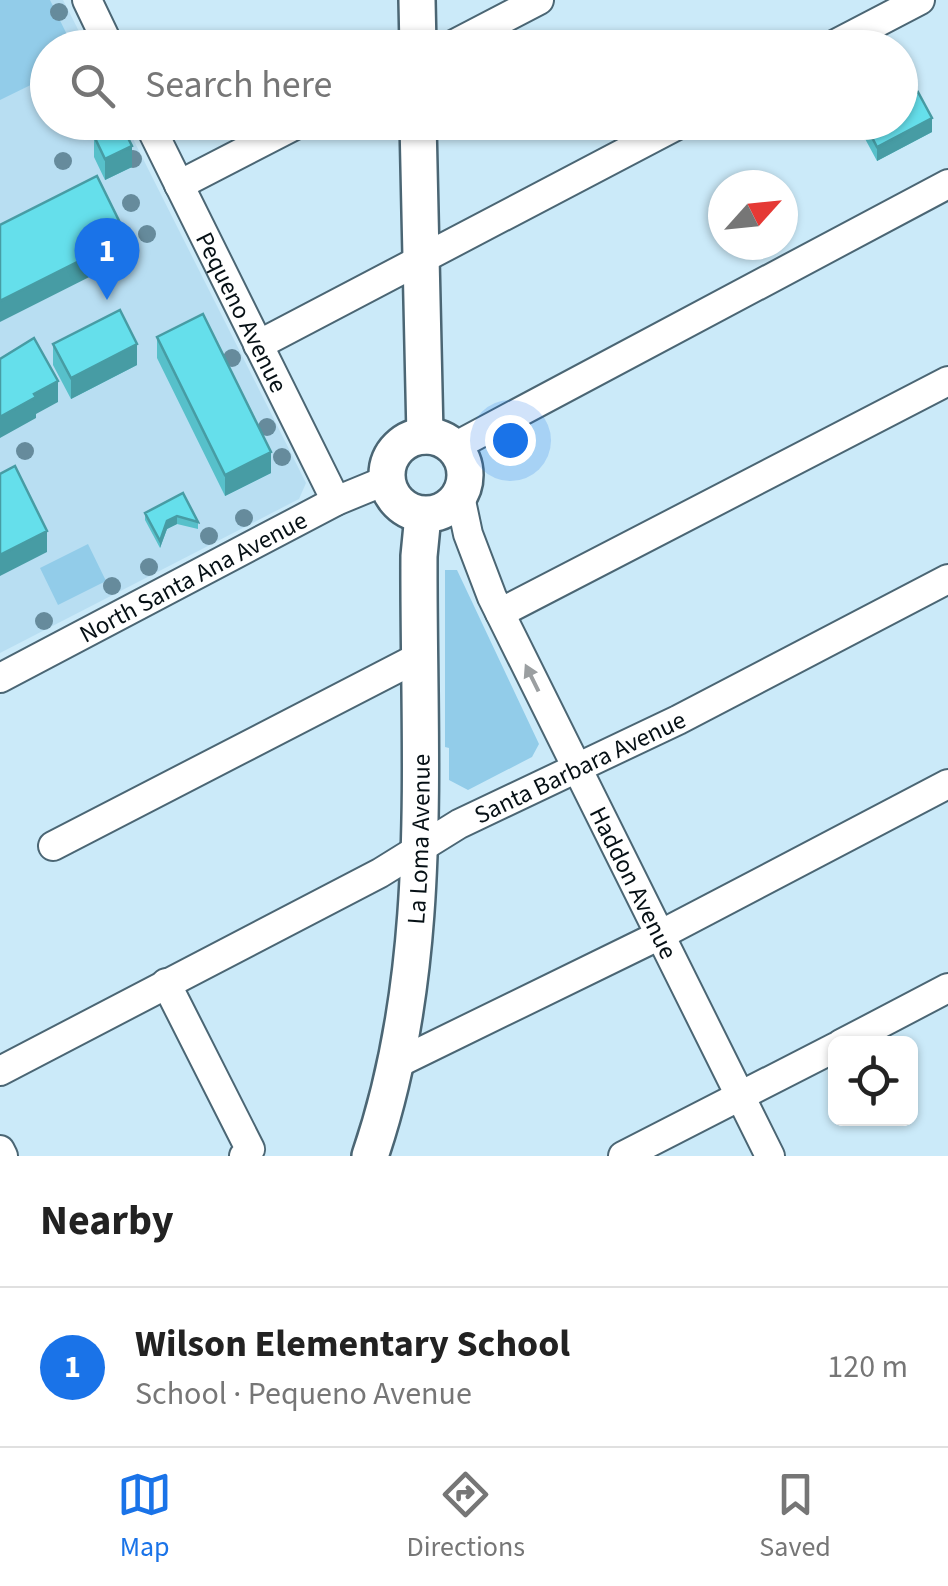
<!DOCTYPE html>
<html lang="en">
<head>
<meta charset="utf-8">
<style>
  body { margin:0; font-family:"Source Sans 3",sans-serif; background:#f2f2f2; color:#222 }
  .controls { position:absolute; right:30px; bottom:30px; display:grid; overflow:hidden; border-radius:15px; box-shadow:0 2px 8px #0004 }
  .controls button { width:90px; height:90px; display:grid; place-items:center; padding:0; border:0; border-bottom:2px solid #e0e0e0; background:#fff; color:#222; font:50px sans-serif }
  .compass { position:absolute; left:708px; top:170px; width:90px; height:90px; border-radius:50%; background:#fff; box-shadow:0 2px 8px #0004; rotate:63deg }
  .you { position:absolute; left:510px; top:440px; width:35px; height:35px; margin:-25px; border:8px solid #fff; border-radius:50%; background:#1a73e8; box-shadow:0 0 0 15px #1a73e833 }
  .badge { display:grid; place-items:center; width:65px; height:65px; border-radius:50%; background:#1a73e8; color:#fff; font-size:32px; font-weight:700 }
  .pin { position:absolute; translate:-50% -82px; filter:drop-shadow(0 2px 5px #0008) }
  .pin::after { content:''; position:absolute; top:52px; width:35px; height:30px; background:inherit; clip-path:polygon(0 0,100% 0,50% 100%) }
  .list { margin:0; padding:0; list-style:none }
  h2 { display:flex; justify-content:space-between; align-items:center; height:130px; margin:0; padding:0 40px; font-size:42px }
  h2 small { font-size:32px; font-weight:400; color:#767676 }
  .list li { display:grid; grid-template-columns:65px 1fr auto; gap:30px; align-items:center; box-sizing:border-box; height:160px; padding:0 40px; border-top:2px solid #e0e0e0 }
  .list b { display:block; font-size:38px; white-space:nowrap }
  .list p { margin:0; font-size:32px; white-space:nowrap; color:#767676 }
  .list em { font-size:32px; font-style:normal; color:#767676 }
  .icon { flex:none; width:55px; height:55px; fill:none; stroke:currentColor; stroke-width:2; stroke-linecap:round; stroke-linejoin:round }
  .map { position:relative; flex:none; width:948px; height:1156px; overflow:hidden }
  .search { position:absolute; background:#fff; box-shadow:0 2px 8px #0004; left:30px; right:30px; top:30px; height:110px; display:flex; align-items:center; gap:25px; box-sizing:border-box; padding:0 35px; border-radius:55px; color:#767676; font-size:38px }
  .sheet { height:290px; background:#fff }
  nav { display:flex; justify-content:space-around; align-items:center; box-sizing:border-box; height:140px; border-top:2px solid #e0e0e0; background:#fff; font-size:28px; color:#767676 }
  nav a { display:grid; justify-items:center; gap:5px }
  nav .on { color:#1a73e8 }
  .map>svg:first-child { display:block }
  .built { fill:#b8def2 }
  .green { fill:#92cce9 }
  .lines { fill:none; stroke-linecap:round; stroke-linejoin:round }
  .minor-casing { stroke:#4b6674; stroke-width:32 }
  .major-casing { stroke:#4b6674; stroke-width:40 }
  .minor { stroke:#fff; stroke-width:28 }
  .major { stroke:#fff; stroke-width:35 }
  .tree { fill:#668b9c }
  .wall { fill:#57c0ca }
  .shaded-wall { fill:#479ca4 }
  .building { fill:#65dfeb; stroke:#479ca4; stroke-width:2.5 }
  .oneway { fill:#9b9fa1 }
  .labels { text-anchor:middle; stroke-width:9; stroke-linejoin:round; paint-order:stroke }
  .street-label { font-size:25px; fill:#061015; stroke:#fff }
</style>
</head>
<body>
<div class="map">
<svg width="948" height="1156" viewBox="0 0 948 1156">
  <rect width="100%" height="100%" fill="#cbeaf9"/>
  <path class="built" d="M0,0H63L87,47L48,48V122L125,123L306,483L299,499L0,653Z"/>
  <path class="green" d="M0,0H50L73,47L48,48L47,77L0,100Z
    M88,544L106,581L58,605L40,568Z
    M445,570H457L539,744L532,757L468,790L449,780V748L445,747Z"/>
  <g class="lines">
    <defs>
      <g id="minor">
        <path d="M87,0L110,48"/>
        <path d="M447,48L539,0"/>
        <path d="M828,48L920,0"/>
        <path id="s1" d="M148,122L336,501"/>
        <path d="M179,185L301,122"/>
        <path d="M258,345L683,122"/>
        <path d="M454,447L948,184"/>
        <path id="s2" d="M460,496L468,534L492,597L770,1156"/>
        <path d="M500,613L948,381"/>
        <path id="s3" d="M0,678L336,501L387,480"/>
        <path d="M53,846L419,657"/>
        <path d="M166,983L250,1149L244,1156"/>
        <path d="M841,1044L948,988"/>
        <path d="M398,1063L658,936L948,784"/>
        <path id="s4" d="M0,1071L380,873L459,824L678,720L948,579"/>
        <path d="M0,1150L3,1156"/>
        <path d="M623,1156L836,1047"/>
      </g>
      <g id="major">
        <path d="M417,0L418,48"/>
        <path d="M418,122L425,436"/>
        <circle cx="426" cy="475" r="39"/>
        <path id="s5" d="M370,1156C436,963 418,757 419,556L423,515"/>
      </g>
    </defs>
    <use href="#minor" class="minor-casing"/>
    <use href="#major" class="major-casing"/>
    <use href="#minor" class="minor"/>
    <use href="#major" class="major"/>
  </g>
  <g class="tree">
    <circle cx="59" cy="12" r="9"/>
    <circle cx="133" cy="159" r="9"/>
    <circle cx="63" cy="161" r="9"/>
    <circle cx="131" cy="203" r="9"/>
    <circle cx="147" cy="234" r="9"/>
    <circle cx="232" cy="358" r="9"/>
    <circle cx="267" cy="427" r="9"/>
    <circle cx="25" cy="451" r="9"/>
    <circle cx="282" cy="457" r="9"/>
    <circle cx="244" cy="518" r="9"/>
    <circle cx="209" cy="536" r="9"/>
    <circle cx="149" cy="567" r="9"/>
    <circle cx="112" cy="586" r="9"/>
    <circle cx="44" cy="621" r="9"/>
  </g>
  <path class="wall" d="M100,122H120L132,167L105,180L94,157V136L104,131Z
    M856,122H900L932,132L877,161Z
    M157,337L271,473L225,496L157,358Z
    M53,344L137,365L71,399L53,365Z
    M183,493L198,522V529L177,524L167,529L160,548L145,520V513Z"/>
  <path class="shaded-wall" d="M932,118V132L877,161V147Z
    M132,146V167L105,180V159Z
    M127,237V258L0,322V301Z
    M137,344V365L71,399V378Z
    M58,381V402L36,414V418L0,438V417L34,394Z
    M271,452V473L225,496V475Z
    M177,516V524L167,529L160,548V541L167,521Z
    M47,531V552L0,576V555Z"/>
  <path class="building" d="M918,92L932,118L877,147L864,122H900V101Z
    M110,122H120L132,146L105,159L94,136L113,127Z
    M97,176L127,237L0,301V225Z
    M120,310L137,344L71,378L53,344Z
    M203,314L271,452L225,475L157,337Z
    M34,338L58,381L34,394L36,397L0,417V359Z
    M15,466L47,531L0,555V474Z
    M183,493L198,522L177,516L167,521L160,541L145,513Z"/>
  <defs><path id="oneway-solid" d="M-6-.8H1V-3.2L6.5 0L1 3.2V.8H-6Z" transform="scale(2.5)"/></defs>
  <use class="oneway" href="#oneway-solid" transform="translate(532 678) rotate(-116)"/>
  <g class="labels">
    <g class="street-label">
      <text dy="9" stroke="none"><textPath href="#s1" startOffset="212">Pequeno Avenue</textPath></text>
      <text dy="9" stroke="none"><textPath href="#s3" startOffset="218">North Santa Ana Avenue</textPath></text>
      <text dy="9" stroke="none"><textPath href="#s4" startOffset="655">Santa Barbara Avenue</textPath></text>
      <text dy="9" stroke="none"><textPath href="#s5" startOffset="322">La Loma Avenue</textPath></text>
      <text dy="9" stroke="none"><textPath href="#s2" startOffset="425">Haddon Avenue</textPath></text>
    </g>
  </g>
</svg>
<div class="controls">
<button><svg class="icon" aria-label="locate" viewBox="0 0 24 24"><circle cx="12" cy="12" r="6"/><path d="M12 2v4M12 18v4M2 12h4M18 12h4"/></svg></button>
</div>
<svg class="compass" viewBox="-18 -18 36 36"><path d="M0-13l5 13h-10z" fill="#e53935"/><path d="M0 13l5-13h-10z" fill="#767676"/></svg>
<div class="you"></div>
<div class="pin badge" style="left:107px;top:300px">1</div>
<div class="search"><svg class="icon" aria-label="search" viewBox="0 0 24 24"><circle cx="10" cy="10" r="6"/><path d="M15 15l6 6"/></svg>Search here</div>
</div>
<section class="sheet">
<h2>Nearby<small></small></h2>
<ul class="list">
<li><span class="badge">1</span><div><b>Wilson Elementary School</b><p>School · Pequeno Avenue</p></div><em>120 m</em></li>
</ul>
</section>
<nav>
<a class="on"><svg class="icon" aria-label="map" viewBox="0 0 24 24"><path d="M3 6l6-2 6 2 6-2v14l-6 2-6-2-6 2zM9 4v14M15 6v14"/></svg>Map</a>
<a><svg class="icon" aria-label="directions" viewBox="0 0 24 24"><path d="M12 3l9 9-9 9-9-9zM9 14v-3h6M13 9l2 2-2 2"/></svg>Directions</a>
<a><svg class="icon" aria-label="saved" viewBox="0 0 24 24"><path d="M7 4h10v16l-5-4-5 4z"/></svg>Saved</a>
</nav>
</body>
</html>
